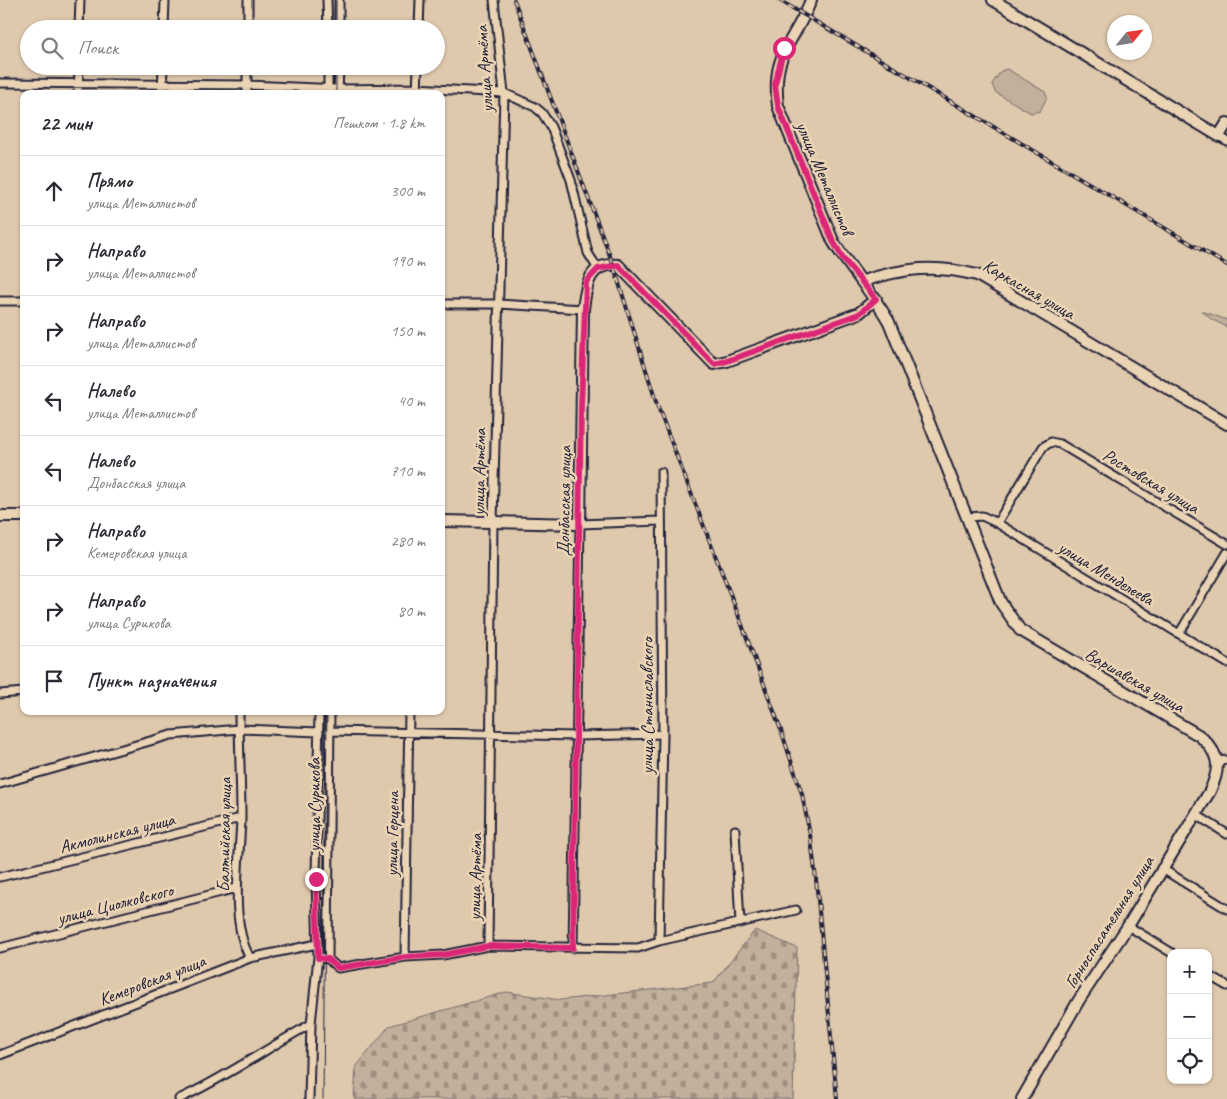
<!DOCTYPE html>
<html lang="ru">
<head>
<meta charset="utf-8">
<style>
  body { margin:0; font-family:Caveat,sans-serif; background:#f2f2f3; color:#2b2b33 }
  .controls { position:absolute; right:15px; bottom:15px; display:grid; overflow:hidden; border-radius:10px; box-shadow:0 1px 4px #0004 }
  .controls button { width:45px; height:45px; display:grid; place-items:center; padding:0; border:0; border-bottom:1px solid #e1e1e2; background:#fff; color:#2b2b33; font:25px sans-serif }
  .compass { position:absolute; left:1107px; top:15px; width:45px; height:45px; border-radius:50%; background:#fff; box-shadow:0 1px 4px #0004; rotate:60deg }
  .stop { position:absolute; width:15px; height:15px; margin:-11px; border:4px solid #db2777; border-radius:50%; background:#fff }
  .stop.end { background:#db2777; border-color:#fff; box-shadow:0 1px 5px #0008 }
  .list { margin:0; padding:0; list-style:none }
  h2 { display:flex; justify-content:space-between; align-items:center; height:65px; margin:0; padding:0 20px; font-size:21px }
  h2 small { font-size:16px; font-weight:400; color:#7c7c81 }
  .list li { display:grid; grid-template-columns:32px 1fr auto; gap:15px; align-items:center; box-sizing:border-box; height:70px; padding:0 20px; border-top:1px solid #e1e1e2 }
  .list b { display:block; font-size:19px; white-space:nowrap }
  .list p { margin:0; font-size:16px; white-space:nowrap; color:#7c7c81 }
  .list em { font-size:16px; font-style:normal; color:#7c7c81 }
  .icon { flex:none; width:28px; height:28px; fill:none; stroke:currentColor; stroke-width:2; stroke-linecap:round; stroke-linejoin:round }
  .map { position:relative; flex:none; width:1227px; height:1099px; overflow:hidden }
  .search { position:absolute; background:#fff; box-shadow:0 1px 4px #0004; left:20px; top:20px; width:425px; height:55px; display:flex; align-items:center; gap:12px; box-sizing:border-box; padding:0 18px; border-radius:28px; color:#7c7c81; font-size:19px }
  .panel { position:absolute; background:#fff; box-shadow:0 1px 4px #0004; left:20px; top:90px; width:425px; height:625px; border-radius:10px }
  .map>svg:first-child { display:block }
  .forest { fill:url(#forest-firs); stroke:#72696c }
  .cemetery { fill:url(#cemetery-stones); stroke:#72696c }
  .green { fill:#c3b09c; stroke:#72696c }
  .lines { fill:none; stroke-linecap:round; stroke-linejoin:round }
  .street-casing { stroke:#22223b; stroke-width:11 }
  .secondary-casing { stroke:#22223b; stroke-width:14 }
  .street { stroke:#ebd4b4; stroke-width:7 }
  .secondary { stroke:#ebd4b4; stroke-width:10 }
  .tram { stroke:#22223b; stroke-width:1 }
  .rail-casing { stroke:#22223b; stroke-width:4 }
  .rail { stroke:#ebd4b4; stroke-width:2; stroke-dasharray:5.5; stroke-linecap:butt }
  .route { stroke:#db2777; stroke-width:6 }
  .labels { text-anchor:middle; stroke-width:5; stroke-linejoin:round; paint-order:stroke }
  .street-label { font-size:18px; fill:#22223b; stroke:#ebd4b4 }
</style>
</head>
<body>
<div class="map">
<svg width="1227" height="1099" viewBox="0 0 1227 1099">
  <defs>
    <pattern id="forest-firs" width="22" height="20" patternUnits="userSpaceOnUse" patternTransform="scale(1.25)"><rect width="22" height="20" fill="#c3b09c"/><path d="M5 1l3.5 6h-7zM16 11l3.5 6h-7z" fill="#9e8f80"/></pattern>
    <pattern id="cemetery-stones" width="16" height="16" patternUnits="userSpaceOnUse" patternTransform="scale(1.25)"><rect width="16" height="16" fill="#c3b09c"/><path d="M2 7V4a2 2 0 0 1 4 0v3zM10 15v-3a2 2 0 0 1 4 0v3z" fill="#9e8f80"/></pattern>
  </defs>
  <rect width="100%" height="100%" fill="#dfc9ad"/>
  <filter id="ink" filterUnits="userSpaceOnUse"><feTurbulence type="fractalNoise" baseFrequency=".02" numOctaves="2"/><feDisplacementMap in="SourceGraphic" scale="10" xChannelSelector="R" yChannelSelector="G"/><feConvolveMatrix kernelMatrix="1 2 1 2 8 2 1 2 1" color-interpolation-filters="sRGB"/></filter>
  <g filter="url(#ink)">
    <path class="forest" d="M1202,311L1227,320V327L1211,319Z"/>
    <path class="cemetery" d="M755,930L797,948L793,1099H354L356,1067L389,1026L507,992L560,1000L713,983Z"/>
    <path class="green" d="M1007,69L1045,92L1047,97L1040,111L1031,113L995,92L992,84L1001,71Z"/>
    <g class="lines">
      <defs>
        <path id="street" d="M327,0L328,29
          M79,29L80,0
          M164,29L165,0
          M248,29V0
          M339,29V0
          M419,29L420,0
          M328,66V94
          M0,83L247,85L339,89L417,88L504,93L535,107L542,113L551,127L571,180L588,253L598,269
          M78,94L79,66
          M162,94L163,66
          M247,94V66
          M338,94L339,66
          M417,94L418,66
          M1219,136L1227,141
          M0,301H24
          M441,304H498L583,309
          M968,517L982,516L997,523L1227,663
          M997,523L1043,447L1051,442L1060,444L1227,544
          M1179,634L1227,553
          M0,694L24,692
          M239,711C239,747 241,783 241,818C240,861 229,920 250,958
          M329,731L577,736L663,734
          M1217,761L1227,760
          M0,784L171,735L239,729L319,732
          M1195,814L1227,834
          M735,830L740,923
          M1161,868L1227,909
          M0,877L241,818
          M1128,926L1172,953
          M659,941L663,734L661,472
          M488,946L493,522L504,93L494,0
          M0,948L237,888
          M573,948L580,524L660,521
          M318,957L328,959L338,968L405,957L443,955L488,946L638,948L659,941L796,910
          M405,957L409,711
          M328,959L330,711
          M1208,975L1227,986
          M0,1055L250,958L317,944
          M179,1099C225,1078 267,1048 311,1024
          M309,1099L311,1024L318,957L316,879L319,711"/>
        <path id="secondary" d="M811,0C794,44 771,52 778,106L833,241C850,269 873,293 889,322L1001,603L1020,630L1200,736C1220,754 1221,767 1210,791L1128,926L1079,1000L1022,1099
          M993,0L1219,136L1227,123
          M863,281C904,268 935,264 977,275L1227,424
          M0,516H24
          M441,521L580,524L583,309C586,287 588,262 618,265L714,364L727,361L859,313L876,299"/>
      </defs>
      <use href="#street" class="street-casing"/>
      <use href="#secondary" class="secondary-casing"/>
      <use href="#street" class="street"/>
      <use href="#secondary" class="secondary"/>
      <path class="tram" d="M336,29V0
        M336,94V66
        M323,1099L327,711"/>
      <defs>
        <path id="rail" d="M514,0L613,264L657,405L741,622L782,733L802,794L811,840L816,879L837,1099
          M779,0L1227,265"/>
      </defs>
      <use href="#rail" class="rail-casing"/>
      <use href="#rail" class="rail"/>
    </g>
  </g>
  <g class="lines" filter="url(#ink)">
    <path class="route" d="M316,879L318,958L328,959L338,968L406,957L443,955L488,946L573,948L581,406L586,282L598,269L618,265L714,364L727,361L859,314L876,299L844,260L833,241L778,106L775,84L784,48"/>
  </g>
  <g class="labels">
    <g class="street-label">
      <text transform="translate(484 69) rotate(-94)" y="6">улица Артёма</text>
      <text transform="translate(825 178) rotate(67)" y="6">улица Металлистов</text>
      <text transform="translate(1029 289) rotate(30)" y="6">Каркасная улица</text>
      <text transform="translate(479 472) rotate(-89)" y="6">улица Артёма</text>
      <text transform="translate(1151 481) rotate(31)" y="6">Ростовская улица</text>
      <text transform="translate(564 501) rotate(-89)" y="6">Донбасская улица</text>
      <text transform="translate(1106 573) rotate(31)" y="6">улица Менделеева</text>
      <text transform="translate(1135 680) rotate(30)" y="6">Варшавская улица</text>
      <text transform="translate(647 706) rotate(-90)" y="6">улица Станиславского</text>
      <text transform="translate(314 805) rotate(-90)" y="6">улица Сурикова</text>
      <text transform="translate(117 833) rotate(-14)" y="6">Акмолинская улица</text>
      <text transform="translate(392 834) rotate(-89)" y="6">улица Герцена</text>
      <text transform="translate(224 835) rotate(-89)" y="6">Балтийская улица</text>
      <text transform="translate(475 877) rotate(-89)" y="6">улица Артёма</text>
      <text transform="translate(115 904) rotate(-14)" y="6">улица Циолковского</text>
      <text transform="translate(1109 922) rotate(-58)" y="6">Горноспасательная улица</text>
      <text transform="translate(152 980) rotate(-21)" y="6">Кемеровская улица</text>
    </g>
  </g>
</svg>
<div class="controls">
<button>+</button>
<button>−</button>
<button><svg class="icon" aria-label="locate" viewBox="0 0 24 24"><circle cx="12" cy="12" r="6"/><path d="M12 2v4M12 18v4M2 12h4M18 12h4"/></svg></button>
</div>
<svg class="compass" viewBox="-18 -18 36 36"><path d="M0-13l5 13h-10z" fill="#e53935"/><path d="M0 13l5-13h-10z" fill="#7c7c81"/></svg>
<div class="stop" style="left:784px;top:48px"></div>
<div class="stop end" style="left:316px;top:879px"></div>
<div class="search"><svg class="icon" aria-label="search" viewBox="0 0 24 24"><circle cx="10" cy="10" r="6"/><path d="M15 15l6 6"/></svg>Поиск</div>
<section class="panel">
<h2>22 мин<small>Пешком · 1.8 km</small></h2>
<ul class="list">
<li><svg class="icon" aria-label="ahead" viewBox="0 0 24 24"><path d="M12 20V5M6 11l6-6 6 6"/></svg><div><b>Прямо</b><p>улица Металлистов</p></div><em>300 m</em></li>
<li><svg class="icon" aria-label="right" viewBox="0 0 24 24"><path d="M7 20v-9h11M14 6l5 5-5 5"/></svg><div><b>Направо</b><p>улица Металлистов</p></div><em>190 m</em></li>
<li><svg class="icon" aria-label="right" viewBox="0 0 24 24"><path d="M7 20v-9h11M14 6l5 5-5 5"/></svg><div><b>Направо</b><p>улица Металлистов</p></div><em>150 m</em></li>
<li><svg class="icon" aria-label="left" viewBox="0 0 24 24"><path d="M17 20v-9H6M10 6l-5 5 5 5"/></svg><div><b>Налево</b><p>улица Металлистов</p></div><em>40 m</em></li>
<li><svg class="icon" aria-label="left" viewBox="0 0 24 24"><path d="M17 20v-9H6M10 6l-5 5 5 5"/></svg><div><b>Налево</b><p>Донбасская улица</p></div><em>710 m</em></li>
<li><svg class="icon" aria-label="right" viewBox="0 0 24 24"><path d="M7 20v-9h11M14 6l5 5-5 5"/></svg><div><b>Направо</b><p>Кемеровская улица</p></div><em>280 m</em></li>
<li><svg class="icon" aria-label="right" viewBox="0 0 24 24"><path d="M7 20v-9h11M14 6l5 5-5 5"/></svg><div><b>Направо</b><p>улица Сурикова</p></div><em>80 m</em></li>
<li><svg class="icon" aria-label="arrive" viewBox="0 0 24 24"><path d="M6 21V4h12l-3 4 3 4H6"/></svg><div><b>Пункт назначения</b></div></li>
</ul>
</section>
</div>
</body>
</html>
